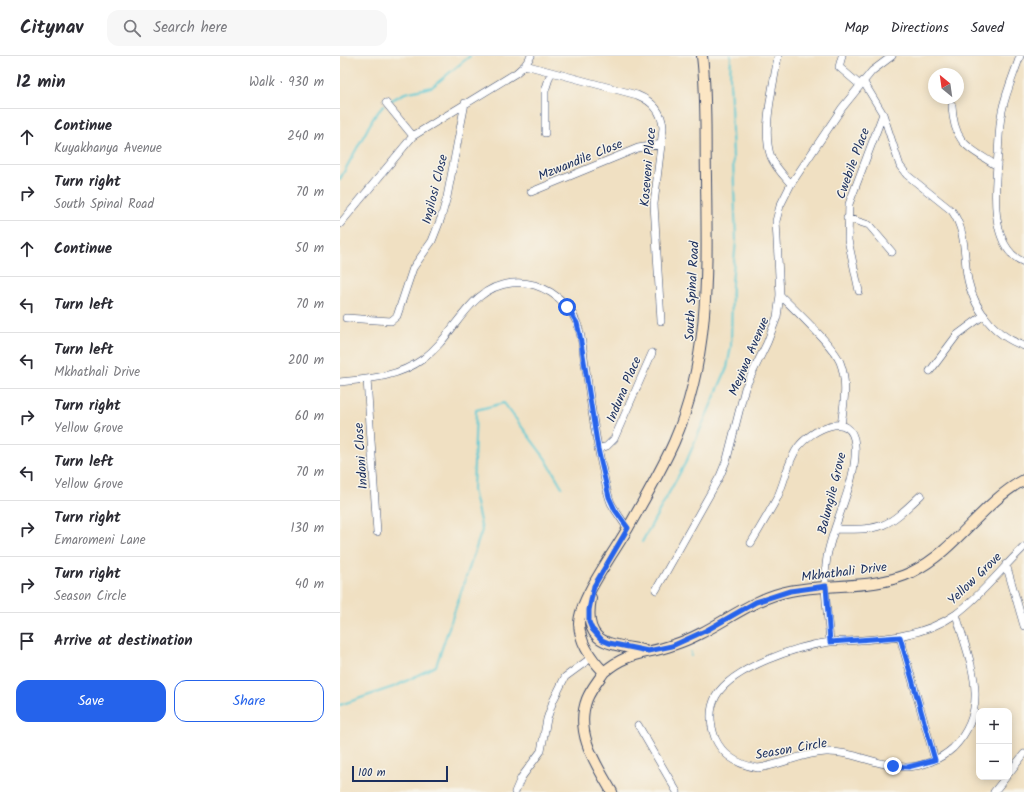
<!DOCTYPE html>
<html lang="en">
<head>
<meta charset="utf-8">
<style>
  body { margin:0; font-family:Kalam,sans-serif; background:#f7f7f7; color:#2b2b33 }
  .controls { position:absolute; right:12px; bottom:12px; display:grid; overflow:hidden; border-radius:8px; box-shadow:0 2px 10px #0003 }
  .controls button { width:36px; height:36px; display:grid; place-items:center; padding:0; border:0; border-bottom:1px solid #e1e1e2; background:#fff; color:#2b2b33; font:20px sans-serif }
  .compass { position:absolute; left:588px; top:12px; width:36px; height:36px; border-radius:50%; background:#fff; box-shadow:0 2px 10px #0003; rotate:331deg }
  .scale { position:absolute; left:12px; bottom:10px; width:96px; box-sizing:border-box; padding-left:4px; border:2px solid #1b2f5e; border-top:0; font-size:11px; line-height:14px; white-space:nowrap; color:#1b2f5e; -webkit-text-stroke:3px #f7f3e8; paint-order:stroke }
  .stop { position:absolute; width:12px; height:12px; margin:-9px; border:3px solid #2563eb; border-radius:50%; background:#fff }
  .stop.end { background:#2563eb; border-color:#fff; box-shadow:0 1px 4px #0008 }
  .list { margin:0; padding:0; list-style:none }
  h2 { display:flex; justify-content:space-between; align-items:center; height:52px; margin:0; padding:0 16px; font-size:17px }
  h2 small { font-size:13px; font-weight:400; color:#7c7c81 }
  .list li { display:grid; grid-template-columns:26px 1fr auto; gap:12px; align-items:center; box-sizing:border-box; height:56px; padding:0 16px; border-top:1px solid #e1e1e2 }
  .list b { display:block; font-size:15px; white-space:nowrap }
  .list p { margin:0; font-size:13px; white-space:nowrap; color:#7c7c81 }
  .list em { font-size:13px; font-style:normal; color:#7c7c81 }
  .actions { display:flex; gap:8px; padding:12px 16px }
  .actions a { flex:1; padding:9px 0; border:1px solid #2563eb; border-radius:12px; text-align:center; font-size:14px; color:#2563eb }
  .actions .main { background:#2563eb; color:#fff }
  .icon { flex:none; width:22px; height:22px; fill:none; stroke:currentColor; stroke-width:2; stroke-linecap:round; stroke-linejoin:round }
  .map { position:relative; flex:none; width:684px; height:736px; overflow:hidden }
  header { display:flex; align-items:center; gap:24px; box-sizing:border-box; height:56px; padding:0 20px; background:#fff; border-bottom:1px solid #e1e1e2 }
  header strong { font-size:19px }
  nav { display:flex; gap:22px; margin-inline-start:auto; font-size:14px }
  .search { width:280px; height:36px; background:#f7f7f7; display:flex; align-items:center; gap:10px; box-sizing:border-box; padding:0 14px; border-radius:12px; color:#7c7c81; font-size:15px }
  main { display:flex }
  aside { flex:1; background:#fff }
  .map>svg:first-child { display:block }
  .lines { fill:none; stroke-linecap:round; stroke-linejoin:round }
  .stream { stroke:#5dc9d4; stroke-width:2 }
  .street-casing { stroke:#3b4a6d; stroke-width:8 }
  .secondary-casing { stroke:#3b4a6d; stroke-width:12 }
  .street { stroke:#fff; stroke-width:7 }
  .secondary { stroke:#fce6c4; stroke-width:10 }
  .route { stroke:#2563eb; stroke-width:5 }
  .labels { text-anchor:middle; stroke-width:3; stroke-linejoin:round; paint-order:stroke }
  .street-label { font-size:13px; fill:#1b2f5e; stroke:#f7f3e8 }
</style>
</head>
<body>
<header>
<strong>Citynav</strong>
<div class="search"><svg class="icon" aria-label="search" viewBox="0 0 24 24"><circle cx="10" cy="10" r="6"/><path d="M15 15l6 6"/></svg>Search here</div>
<nav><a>Map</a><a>Directions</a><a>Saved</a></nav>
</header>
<main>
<aside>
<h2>12 min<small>Walk · 930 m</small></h2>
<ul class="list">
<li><svg class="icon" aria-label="ahead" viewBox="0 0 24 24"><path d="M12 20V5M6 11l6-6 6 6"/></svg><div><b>Continue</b><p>Kuyakhanya Avenue</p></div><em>240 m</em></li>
<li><svg class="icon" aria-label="right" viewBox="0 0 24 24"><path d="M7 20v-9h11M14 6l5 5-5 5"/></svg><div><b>Turn right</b><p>South Spinal Road</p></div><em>70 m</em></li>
<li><svg class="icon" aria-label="ahead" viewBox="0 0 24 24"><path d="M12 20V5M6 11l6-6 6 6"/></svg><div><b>Continue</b></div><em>50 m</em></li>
<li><svg class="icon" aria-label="left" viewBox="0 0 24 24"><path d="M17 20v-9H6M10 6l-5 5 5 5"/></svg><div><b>Turn left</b></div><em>70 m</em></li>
<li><svg class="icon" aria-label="left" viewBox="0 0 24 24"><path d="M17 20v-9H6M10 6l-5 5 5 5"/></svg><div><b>Turn left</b><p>Mkhathali Drive</p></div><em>200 m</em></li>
<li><svg class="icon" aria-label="right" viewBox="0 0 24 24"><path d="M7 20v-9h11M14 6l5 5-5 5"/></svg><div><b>Turn right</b><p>Yellow Grove</p></div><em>60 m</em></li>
<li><svg class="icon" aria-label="left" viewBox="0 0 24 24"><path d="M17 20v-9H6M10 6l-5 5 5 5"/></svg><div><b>Turn left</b><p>Yellow Grove</p></div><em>70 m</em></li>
<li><svg class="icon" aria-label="right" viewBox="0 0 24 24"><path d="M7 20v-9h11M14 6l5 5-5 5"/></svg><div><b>Turn right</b><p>Emaromeni Lane</p></div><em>130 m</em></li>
<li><svg class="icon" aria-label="right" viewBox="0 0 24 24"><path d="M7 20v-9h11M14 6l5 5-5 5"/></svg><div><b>Turn right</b><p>Season Circle</p></div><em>40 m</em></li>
<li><svg class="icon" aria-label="arrive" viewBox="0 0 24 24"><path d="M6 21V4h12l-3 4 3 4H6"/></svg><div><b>Arrive at destination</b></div></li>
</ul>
<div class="actions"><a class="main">Save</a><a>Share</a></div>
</aside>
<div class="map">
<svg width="684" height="736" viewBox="0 0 684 736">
  <rect width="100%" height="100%" fill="#f7f3e8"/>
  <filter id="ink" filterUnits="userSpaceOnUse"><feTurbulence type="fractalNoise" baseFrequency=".025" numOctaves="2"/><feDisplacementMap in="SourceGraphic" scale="8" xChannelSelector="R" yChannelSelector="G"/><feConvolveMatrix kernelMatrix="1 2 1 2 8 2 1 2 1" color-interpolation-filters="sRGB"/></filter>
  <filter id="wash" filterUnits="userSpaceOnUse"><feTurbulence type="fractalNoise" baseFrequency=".012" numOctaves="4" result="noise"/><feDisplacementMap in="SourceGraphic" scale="16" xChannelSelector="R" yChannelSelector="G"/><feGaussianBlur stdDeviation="0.9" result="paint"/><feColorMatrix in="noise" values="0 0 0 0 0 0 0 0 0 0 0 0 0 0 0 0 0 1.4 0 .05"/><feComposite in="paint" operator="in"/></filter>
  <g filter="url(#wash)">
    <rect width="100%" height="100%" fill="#f0e0c2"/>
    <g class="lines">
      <path class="stream" d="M48,46L65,37L92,31L130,0
        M0,123L34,61L44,49
        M302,486L347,404L387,312L391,290L392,227L396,185L390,21L391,0
        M351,600V596
        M0,649L56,630L96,610L142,474L133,434L136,354L164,347L205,402L222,431"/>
    </g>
  </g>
  <g filter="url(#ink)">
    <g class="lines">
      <defs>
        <path id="street" d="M438,0C434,27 421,75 431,101C435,111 444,120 451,128
          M502,0L499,11L520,29
          M680,0C674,18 666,36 662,55C659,69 659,84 658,98C655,128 648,192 684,206
          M185,9L297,39C312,45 322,55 323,72L314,148L321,265
          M523,25L543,58L560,110L567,119L612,155C624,172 624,191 626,211C629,246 650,278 684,290
          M46,47L73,80
          M612,50C614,88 628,91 657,110
          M205,77V35L211,16
          M191,136L298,92L322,88
          M507,162L529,169L552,196
          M0,168L73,80L176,17L185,9L191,0
          M519,235L508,184L509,148L543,58
          M440,239C454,253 493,289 500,306C508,326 504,348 501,369
          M6,262L51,265L57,260L73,212L92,185L101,162L107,141L125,47
          M590,315L617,279L644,259
          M27,323L37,476
          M0,326C30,323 58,321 83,303C116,279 128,231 172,227C199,224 227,242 237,267C243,281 243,299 246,314C251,348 255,382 263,415C265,426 267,437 271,447C276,456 282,464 288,473
          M258,393L267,390L274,383L312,297
          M496,473C544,474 546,472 581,439
          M411,487C420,472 429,457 437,442C445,426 447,406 458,391C471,374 512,352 515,389C518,424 493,466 487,501C482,529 488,558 490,586C533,583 579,584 616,558C641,540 662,512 684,491
          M666,508L684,570
          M316,534L380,420L387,403L405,332L427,287L437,261L440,239L436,165L440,150L451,128L502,52L532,15L552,0
          M560,581L595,704
          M490,586C458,590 393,611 376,640C369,653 370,668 375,682C383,700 399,709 418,712C441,709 462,697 486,696C514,695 538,711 566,711C582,711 601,703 613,692C653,651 629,605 616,558
          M298,669L337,736
          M669,717L684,698
          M175,736L181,722L201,695L207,663L213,645L225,621L251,602
          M654,736L666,721"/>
        <path id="secondary" d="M251,542C243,588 266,587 303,594
          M264,616C288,595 305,599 333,589C375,576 407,543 450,535C490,527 535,534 572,516C617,494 641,447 684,424
          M272,736C256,708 234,677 247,643C251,633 258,625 264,616C251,603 240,587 239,568C239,543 275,495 288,472C304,444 321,415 334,386C371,301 367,211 366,121C365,81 367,40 362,0"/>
      </defs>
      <use href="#street" class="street-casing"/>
      <use href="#secondary" class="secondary-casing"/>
      <use href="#street" class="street"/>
      <use href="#secondary" class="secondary"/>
    </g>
  </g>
  <g class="lines" filter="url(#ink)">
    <path class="route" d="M227,251L237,267L240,280L258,393L269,441L275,454L288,472L254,530L249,554V566L252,573L262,584L269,587L308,595L332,590L367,574L416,546L450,535L486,530L490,586L560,581L595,704L568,711L553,710"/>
  </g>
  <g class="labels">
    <g class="street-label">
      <text transform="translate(240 103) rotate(-22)" y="5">Mzwandile Close</text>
      <text transform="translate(512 107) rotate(-70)" y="5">Cwebile Place</text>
      <text transform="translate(307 111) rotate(-85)" y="5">Koseveni Place</text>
      <text transform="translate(94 133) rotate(-76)" y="5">Ingilosi Close</text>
      <text transform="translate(351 235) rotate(-87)" y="5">South Spinal Road</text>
      <text transform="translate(408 300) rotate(-67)" y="5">Meyiwa Avenue</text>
      <text transform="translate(283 333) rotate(-67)" y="5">Induna Place</text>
      <text transform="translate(20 400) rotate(-94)" y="5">Indoni Close</text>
      <text transform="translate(491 437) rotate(-76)" y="5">Balungile Grove</text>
      <text transform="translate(504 515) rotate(-7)" y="5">Mkhathali Drive</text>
      <text transform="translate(634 522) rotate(-44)" y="5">Yellow Grove</text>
      <text transform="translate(451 692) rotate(-10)" y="5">Season Circle</text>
    </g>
  </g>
</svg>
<div class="controls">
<button>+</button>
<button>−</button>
</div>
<svg class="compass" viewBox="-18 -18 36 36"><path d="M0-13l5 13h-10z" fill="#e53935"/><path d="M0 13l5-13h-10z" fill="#7c7c81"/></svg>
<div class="scale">100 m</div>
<div class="stop" style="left:227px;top:251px"></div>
<div class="stop end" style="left:553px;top:710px"></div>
</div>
</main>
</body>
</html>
